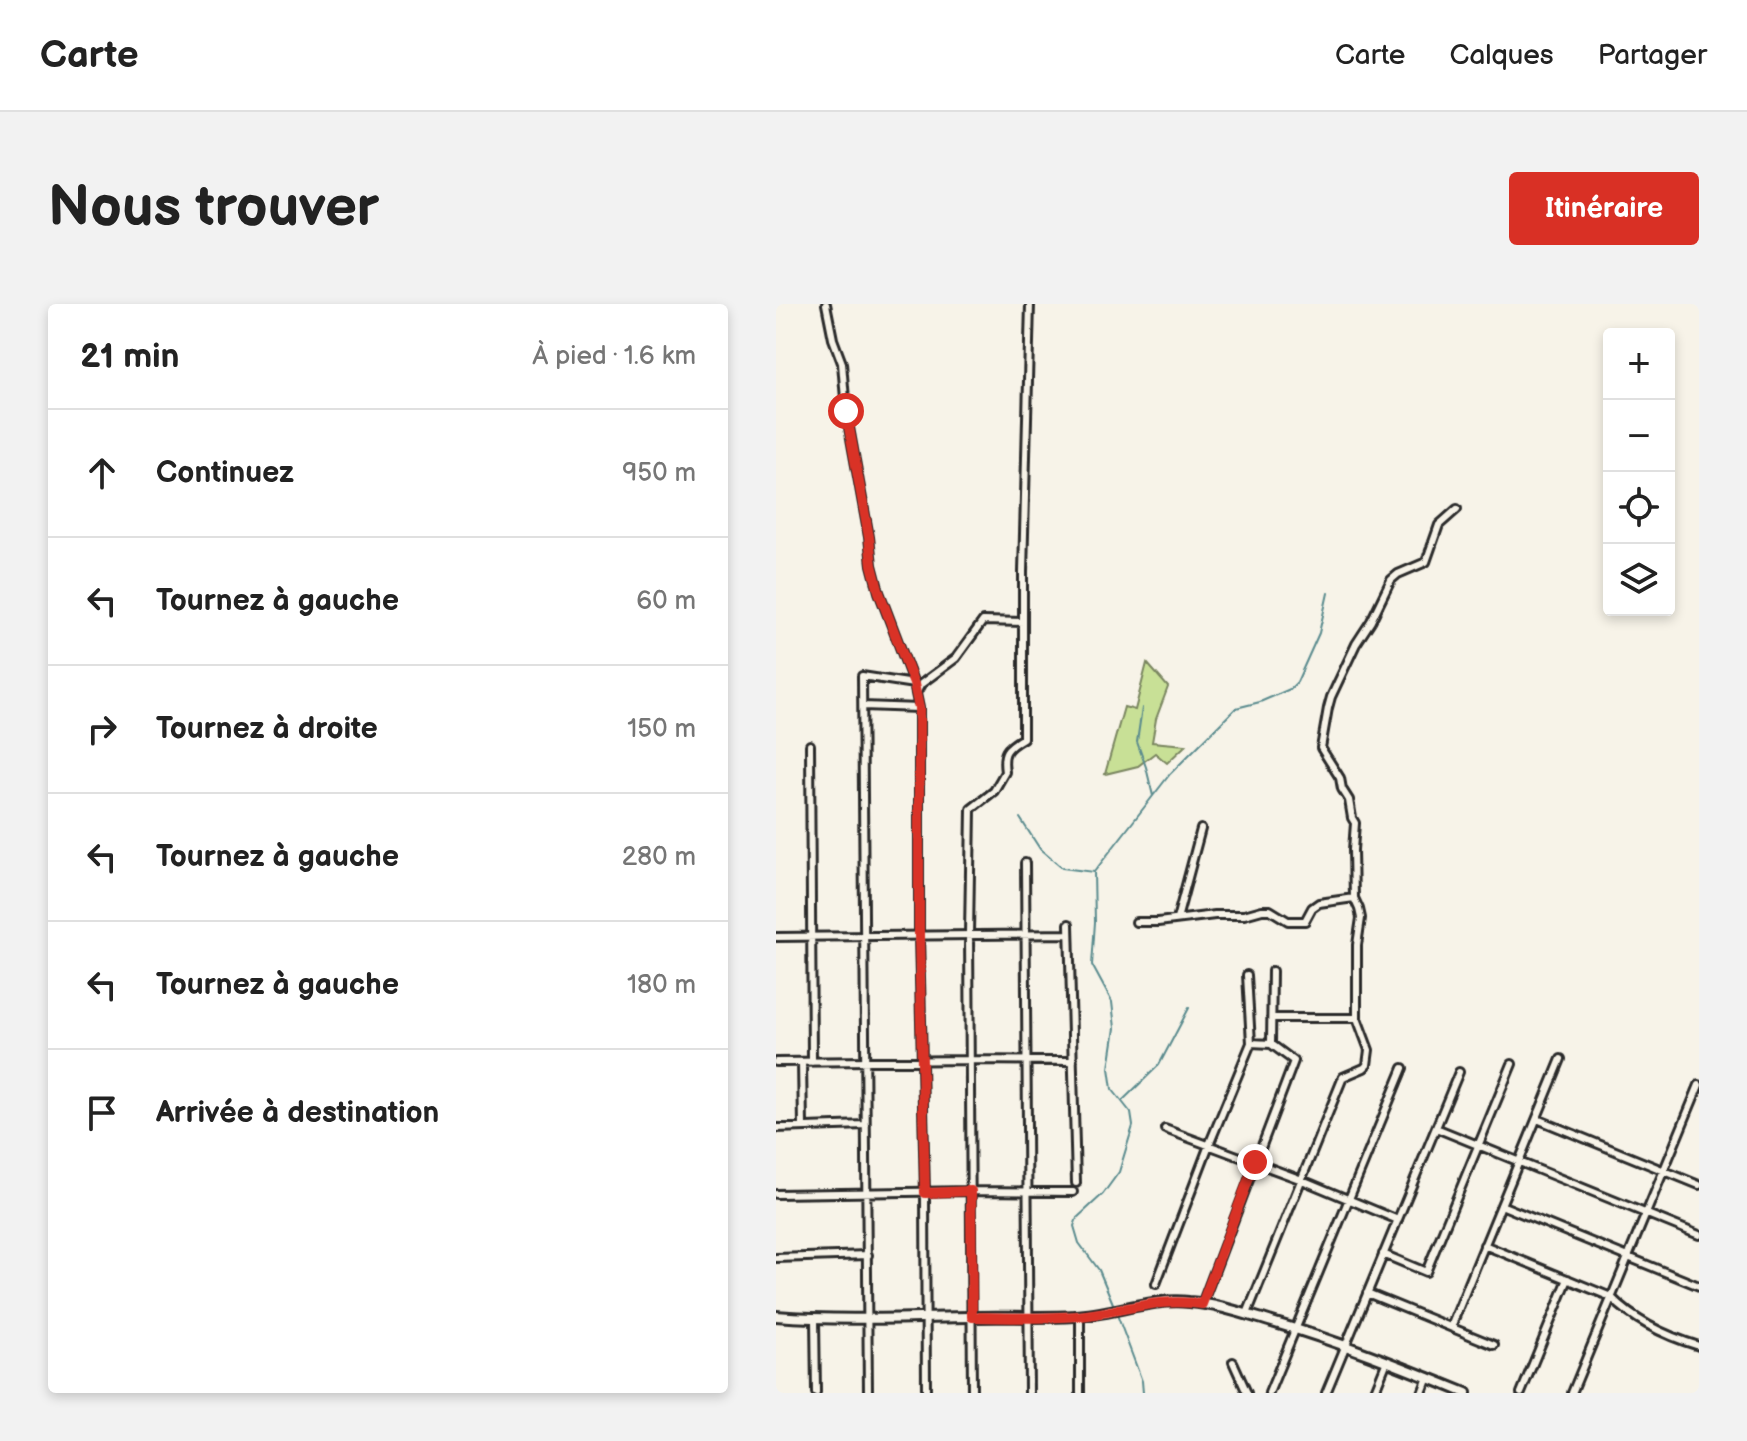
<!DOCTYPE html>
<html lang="fr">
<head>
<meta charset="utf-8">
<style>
  body { margin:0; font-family:"Balsamiq Sans",sans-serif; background:#f2f2f2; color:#222 }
  .controls { position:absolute; right:24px; top:24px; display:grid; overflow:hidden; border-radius:8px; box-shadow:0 4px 12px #0003 }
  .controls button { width:72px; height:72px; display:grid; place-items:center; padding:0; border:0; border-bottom:2px solid #e0e0e0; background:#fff; color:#222; font:40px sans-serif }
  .stop { position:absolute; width:24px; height:24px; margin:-18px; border:6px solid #d93025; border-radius:50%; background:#fff }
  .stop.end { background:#d93025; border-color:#fff; box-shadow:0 2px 8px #0008 }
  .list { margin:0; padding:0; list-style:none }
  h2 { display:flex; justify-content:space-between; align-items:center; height:104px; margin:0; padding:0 32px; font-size:34px }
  h2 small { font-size:26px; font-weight:400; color:#767676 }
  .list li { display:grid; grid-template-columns:52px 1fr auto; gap:24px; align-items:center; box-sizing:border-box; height:128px; padding:0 32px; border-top:2px solid #e0e0e0 }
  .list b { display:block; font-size:30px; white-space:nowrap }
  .list em { font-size:26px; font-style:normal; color:#767676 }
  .icon { flex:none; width:44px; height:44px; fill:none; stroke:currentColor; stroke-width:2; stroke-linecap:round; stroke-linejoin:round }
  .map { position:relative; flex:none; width:923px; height:1089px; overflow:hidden; border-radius:8px }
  header { display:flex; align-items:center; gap:48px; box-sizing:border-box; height:112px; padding:0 40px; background:#fff; border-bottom:2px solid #e0e0e0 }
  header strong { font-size:38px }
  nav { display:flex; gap:44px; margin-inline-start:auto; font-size:28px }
  .intro { display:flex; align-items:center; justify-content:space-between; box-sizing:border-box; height:192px; padding:0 48px }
  h1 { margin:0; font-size:56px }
  .button { padding:20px 36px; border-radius:8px; background:#d93025; color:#fff; font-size:28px; font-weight:700 }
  main { display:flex; gap:48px; padding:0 48px }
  aside { flex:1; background:#fff; border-radius:8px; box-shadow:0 4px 12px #0003 }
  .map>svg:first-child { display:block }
  .green { fill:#c8e096; stroke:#7a8660; stroke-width:2 }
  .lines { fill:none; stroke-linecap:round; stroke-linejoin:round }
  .stream { stroke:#5a8b8e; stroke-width:2 }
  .minor-casing { stroke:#2b2b2b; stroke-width:12 }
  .secondary-casing { stroke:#2b2b2b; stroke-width:14 }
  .minor { stroke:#f7f3e8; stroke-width:6 }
  .secondary { stroke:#f7f3e8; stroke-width:8 }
  .route { stroke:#d93025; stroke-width:10 }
</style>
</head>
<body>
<header>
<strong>Carte</strong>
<nav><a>Carte</a><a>Calques</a><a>Partager</a></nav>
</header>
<div class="intro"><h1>Nous trouver</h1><a class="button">Itinéraire</a></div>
<main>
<aside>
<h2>21 min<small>À pied · 1.6 km</small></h2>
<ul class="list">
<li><svg class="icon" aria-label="ahead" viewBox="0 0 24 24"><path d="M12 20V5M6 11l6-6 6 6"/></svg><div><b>Continuez</b></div><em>950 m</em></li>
<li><svg class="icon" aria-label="left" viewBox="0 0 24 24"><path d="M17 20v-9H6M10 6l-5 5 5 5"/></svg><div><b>Tournez à gauche</b></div><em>60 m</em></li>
<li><svg class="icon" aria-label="right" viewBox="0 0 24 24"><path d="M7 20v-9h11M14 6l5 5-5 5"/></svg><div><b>Tournez à droite</b></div><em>150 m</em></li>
<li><svg class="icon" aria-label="left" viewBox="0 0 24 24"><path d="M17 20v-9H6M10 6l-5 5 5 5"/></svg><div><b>Tournez à gauche</b></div><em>280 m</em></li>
<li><svg class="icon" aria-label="left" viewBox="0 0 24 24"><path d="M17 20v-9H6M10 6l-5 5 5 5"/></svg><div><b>Tournez à gauche</b></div><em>180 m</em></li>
<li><svg class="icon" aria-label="arrive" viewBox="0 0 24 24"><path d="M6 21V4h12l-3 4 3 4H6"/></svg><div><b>Arrivée à destination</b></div></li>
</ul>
</aside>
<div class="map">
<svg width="923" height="1089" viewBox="0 0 923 1089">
  <rect width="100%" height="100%" fill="#f7f3e8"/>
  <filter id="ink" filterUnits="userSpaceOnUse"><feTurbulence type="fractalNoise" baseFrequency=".0125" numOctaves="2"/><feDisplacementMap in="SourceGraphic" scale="16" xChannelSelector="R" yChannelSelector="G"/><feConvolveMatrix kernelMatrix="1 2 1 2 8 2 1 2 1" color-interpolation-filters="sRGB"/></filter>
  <g filter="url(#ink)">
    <path class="green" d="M371,359L392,383L380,415L376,438L410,441L391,459L379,449L362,462L329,470L348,403L359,406Z"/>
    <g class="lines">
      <path class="stream" d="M366,404L361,438L370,463L377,492
        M244,514L264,545L286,564L318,568
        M347,796L383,761L413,704
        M338,1002L323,966L303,939L298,922L301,914L327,890L343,868L357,822L355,809L336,785L333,764L339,724L336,698L316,661L319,618L318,568L394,470L460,404L484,398L514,385L521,378L543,329L552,289
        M340,1008L366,1077L367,1089"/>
      <defs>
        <path id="minor" d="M50,0L57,35L66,59L70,107L93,233L96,261L103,288L138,380L143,404V631L149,889L150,1089
          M140,389L145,380L180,354L207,317L247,318
          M87,402L143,404
          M34,441L36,758
          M249,559L253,1089
          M401,615L425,525
          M360,618H382L439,611H468L486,606H494L512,617H529L536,604L543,599L578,594
          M293,620L300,879
          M0,633L293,630
          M496,714H581
          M495,740L496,667
          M0,758L194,756L297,757
          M26,758L27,823
          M761,815L923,881
          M0,824L90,821
          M660,824L923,931
          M389,825L526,876L622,916
          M0,890L195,887L297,888
          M725,901L923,982
          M708,941L835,993C859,1018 890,1032 923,1042
          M607,950L650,968L736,760
          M0,954L92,951
          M380,980L433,841L475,739L471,671
          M591,989L718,1041
          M426,1000L518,757L495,740L475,739
          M471,1010L567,773L588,764L591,761L593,746L581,714V641L585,614L583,605L578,594L577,546L579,519L576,514L573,496L566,485L564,474L545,444L552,404L555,393L580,340L595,317L615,276L622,270L650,258L663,221L681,205
          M304,1012V1089
          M39,1014L40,1089
          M675,1023L785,755
          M457,1058L471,1089
          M92,1089L86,372L138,380
          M196,1089L193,630L195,505L218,487L229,468C226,448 230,444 247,434V268L254,0
          M493,1089L627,764
          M550,1089L683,768
          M598,1089L611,1057
          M646,1089L652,1073
          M745,1089L792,975
          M796,1089L923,781"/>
        <path id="secondary" d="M0,1012C65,1017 130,1014 195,1013C230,1012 264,1014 299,1012C337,1010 374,994 413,998C441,1000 469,1010 496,1018C562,1037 626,1063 690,1089"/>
      </defs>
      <use href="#minor" class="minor-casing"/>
      <use href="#secondary" class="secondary-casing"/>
      <use href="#minor" class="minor"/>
      <use href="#secondary" class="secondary"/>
    </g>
  </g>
  <g class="lines" filter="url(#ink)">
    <path class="route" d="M70,107L93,233L96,261L103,288L138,380L143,404V631L149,889L195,887L196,1013C231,1014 267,1015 302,1012C346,1008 381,993 426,1000L479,858"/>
  </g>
</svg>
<div class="controls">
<button>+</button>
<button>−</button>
<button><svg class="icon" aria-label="locate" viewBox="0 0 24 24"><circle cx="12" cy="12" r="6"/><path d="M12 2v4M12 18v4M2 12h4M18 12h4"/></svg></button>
<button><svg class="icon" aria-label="layers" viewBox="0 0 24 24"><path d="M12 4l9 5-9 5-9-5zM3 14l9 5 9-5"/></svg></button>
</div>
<div class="stop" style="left:70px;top:107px"></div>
<div class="stop end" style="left:479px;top:858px"></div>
</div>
</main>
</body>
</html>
